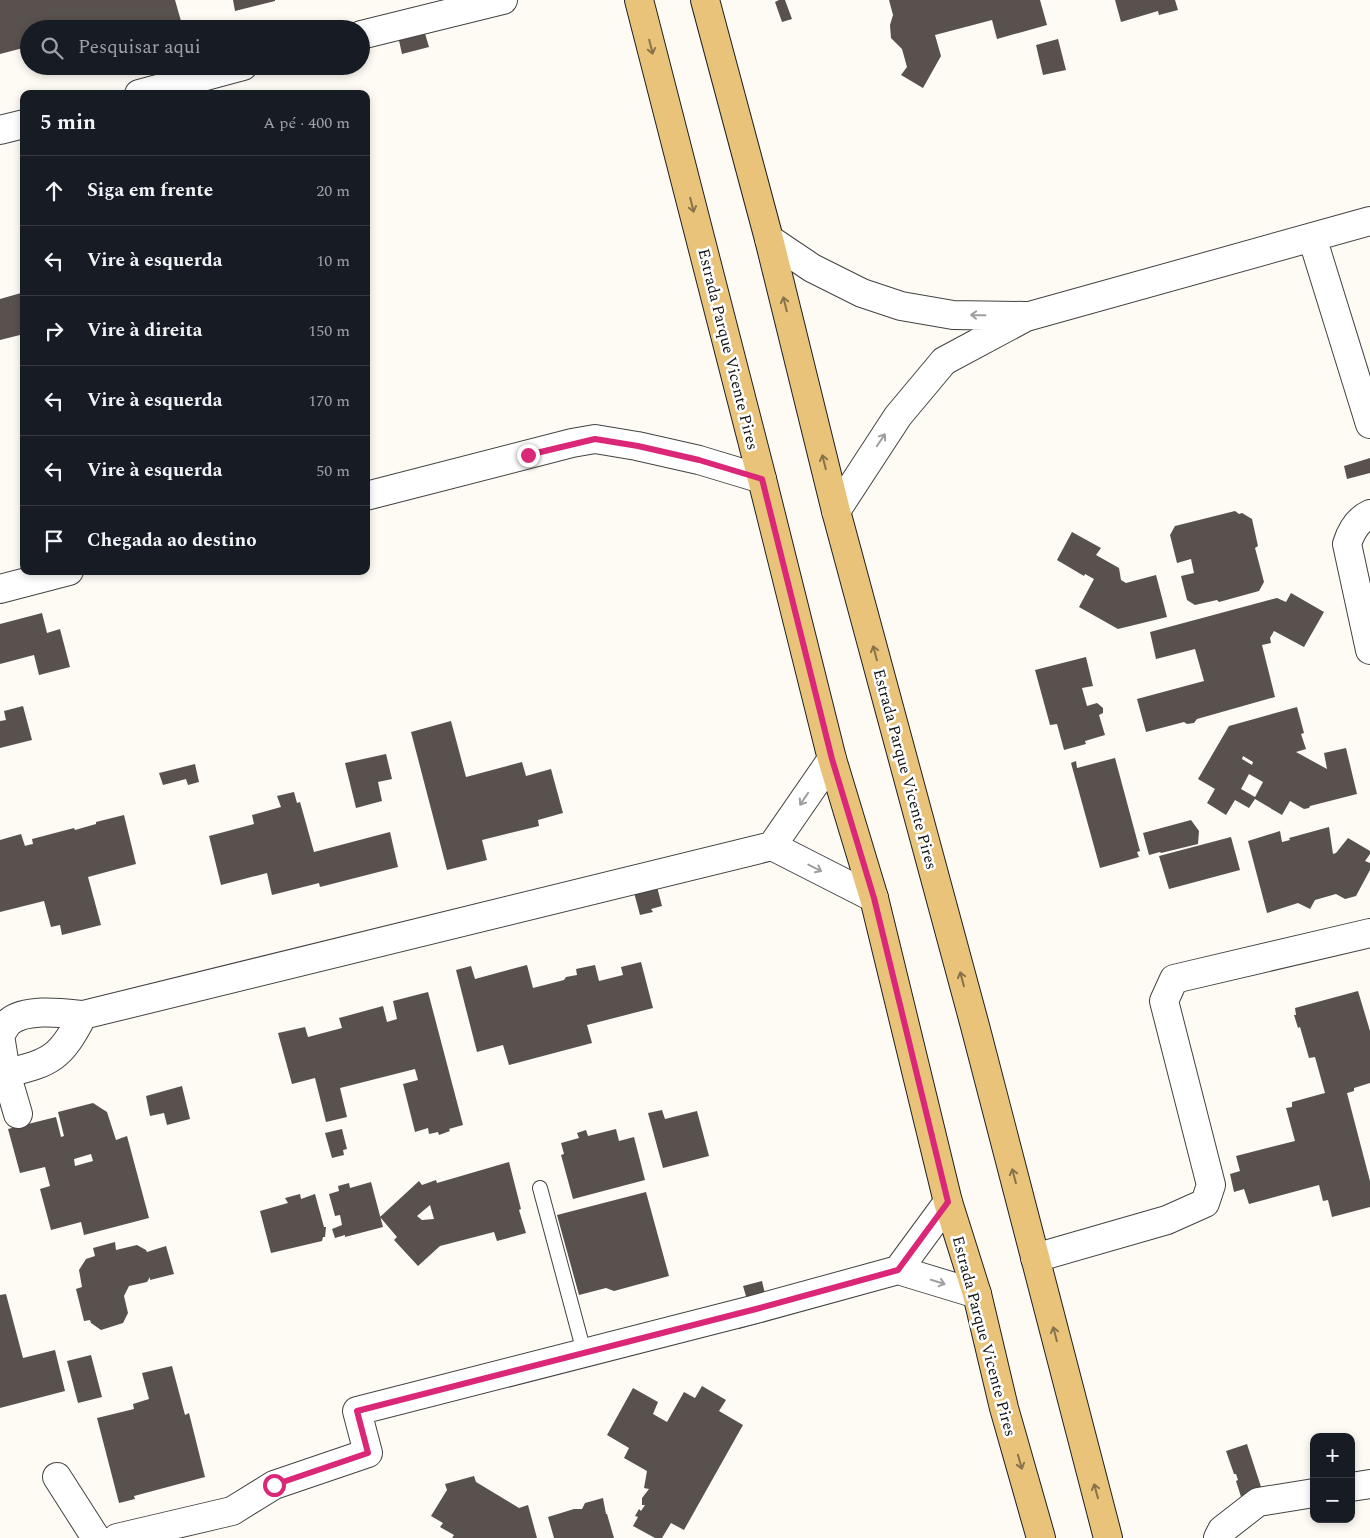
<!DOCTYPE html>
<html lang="pt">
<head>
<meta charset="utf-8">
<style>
  body { margin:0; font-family:Spectral,serif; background:#20242c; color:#f1f3f6 }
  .controls { position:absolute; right:15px; bottom:15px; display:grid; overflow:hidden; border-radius:10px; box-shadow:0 2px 8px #0003 }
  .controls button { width:45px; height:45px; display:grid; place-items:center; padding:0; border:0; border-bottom:1px solid #363941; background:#171b24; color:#f1f3f6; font:25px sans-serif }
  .stop { position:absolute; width:15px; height:15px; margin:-11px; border:4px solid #db2777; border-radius:50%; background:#fff }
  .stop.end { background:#db2777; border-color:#fff; box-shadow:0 1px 5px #0008 }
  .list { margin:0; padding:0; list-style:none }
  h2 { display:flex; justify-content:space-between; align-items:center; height:65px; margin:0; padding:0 20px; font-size:21px }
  h2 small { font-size:16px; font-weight:400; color:#9ea1a6 }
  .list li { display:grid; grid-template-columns:32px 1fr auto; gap:15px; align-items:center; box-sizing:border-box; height:70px; padding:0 20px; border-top:1px solid #363941 }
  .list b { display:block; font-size:19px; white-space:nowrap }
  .list em { font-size:16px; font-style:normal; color:#9ea1a6 }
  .icon { flex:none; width:28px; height:28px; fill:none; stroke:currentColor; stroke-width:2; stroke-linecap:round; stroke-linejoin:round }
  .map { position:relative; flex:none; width:1370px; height:1538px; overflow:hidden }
  .search { position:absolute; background:#171b24; box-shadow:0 2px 8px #0003; left:20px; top:20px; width:350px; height:55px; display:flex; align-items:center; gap:12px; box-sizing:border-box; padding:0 18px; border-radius:28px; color:#9ea1a6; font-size:19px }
  .panel { position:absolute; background:#171b24; box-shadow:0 2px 8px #0003; left:20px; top:90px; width:350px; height:485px; border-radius:10px }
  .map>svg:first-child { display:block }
  .building { fill:#58514e; fill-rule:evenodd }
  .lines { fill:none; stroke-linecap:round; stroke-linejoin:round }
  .lane-casing { stroke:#434343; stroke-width:16 }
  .street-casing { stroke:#434343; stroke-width:30 }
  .primary-casing { stroke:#212121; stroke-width:30 }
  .lane { stroke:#fff; stroke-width:14 }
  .street { stroke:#fff; stroke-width:28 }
  .primary { stroke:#e9c37a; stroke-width:28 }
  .oneway { stroke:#87724a }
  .oneway2 { stroke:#9f9f9f }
  .route { stroke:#db2777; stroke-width:6 }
  .labels { text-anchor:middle; stroke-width:5; stroke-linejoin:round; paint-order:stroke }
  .street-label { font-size:16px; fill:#101010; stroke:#fff }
</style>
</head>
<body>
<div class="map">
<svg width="1370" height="1538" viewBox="0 0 1370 1538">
  <rect width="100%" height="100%" fill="#fefbf5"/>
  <path class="building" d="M0,0H175L181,21L155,29H29V52L27,47L0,54Z
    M233,0H275V1L235,11Z
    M779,0H785L792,19L782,22L775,2Z
    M889,0H1040L1047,25L997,39L992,20L935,35L941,56L923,88L901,75L907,67L902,49L891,38L890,25L893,15Z
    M1115,0H1175L1178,10L1159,15L1158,11L1121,22Z
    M424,30L429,47L402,54L398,36Z
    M1058,39L1066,70L1043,75L1036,45Z
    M21,293L24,303V334L0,340V299Z
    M1370,458V473L1347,479L1344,466Z
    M1235,511L1239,514L1242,513L1252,519L1258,546L1255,548L1264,582L1259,591L1219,602L1217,600L1195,605L1187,600L1181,576L1194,573L1191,559L1177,563L1170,535L1175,526Z
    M1072,532L1101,548L1096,555L1119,568L1121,580L1126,583L1156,575L1167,617L1118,629L1079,607L1094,579L1085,574L1084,576L1057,560Z
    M1291,593L1324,612L1304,647L1274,631L1270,638L1271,643L1262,645L1275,697L1197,719L1194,723L1187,724L1184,722L1146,732L1137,699L1204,681L1195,649L1156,659L1150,632L1277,598L1286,602Z
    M42,613L47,633L60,629L70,667L39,675L34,655L0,664V624Z
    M1086,657L1093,686L1082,688L1087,706L1097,703L1103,708V713L1099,715L1105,735L1085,741L1086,744L1064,750L1057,724L1050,725L1035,670Z
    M23,706L32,740L0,748V721L6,720L4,711Z
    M1297,707L1304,733L1301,734L1306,749L1296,752L1327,769L1324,753L1346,748L1357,794L1310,806L1309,808L1304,809L1290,801L1282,815L1255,799L1249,808L1235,800L1226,815L1207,803L1215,789L1198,779L1229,726ZM1243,756L1253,762L1252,765L1242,759ZM1249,774L1263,782L1255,797L1241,789Z
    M451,721L466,777L522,762L526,776L551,769L563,813L538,820L539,826L482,840L487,860L447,870L411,732Z
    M386,754L392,779L378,782L382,801L356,808L345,763Z
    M1115,758L1140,851L1137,852L1139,857L1100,868L1071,763L1076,761L1077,768Z
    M195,764L199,782L188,785L186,779L163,785L159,773Z
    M294,792L297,803L300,802L314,852L390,832L398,867L320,887L319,883L272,895L267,873L221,885L209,836L254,824L252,815L281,807L277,796Z
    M124,815L136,864L88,877L101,925L62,935L60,925L51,927L44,901L0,912V840L21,834L25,846L28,845L33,844L32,839L74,828L75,830L96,824V822Z
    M1191,820L1199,831L1198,844L1161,853L1160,852L1149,855L1143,833Z
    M1329,827L1333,854L1336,853L1348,838L1370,851V854L1365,861L1370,863V870L1356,896L1345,899L1336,894L1315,900L1310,909L1298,903L1267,913L1248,841L1280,831L1282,842L1290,840L1289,838Z
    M1231,837L1240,870L1169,889L1159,856Z
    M655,879L662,906L651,909L653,912L640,915L632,885Z
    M641,962L653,1008L587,1025L592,1043L509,1065L503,1045L477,1052L456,970L471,966L475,979L527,965L533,988L564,980L566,977L577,975L576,969L595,965L599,981L623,975L621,967Z
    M1358,991L1370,1031V1083L1354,1088V1091L1347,1093L1370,1181V1207L1332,1217L1328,1200L1323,1201L1319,1185L1249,1204L1244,1189L1234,1192L1230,1174L1240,1171L1236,1156L1295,1141L1286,1108L1292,1107V1102L1325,1093L1315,1057L1309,1058L1300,1027L1298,1028L1294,1015H1296L1295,1008Z
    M428,992L463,1125L449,1129L450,1131L439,1135L438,1132L429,1134L428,1128L415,1132L403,1084L418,1080L415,1069L340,1088L347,1117L326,1122L315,1078L292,1084L278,1033L305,1027L308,1037L342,1028L339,1018L383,1006L387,1022L397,1019L393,1001Z
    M182,1086L190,1119L167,1125L164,1113L150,1116L146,1096Z
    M93,1103L107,1112L116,1140L127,1136L149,1218L84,1235L81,1222L51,1230L40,1189L50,1186L45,1167L20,1173L8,1129L56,1117L61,1137L64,1136L58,1112ZM91,1154L93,1161L75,1166L74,1159Z
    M662,1110L665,1119L697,1111L709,1156L663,1168L648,1113Z
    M342,1129L347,1149L343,1150L344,1155L332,1158L325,1133Z
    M616,1129L619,1141L634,1137L645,1180L573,1199L561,1155L564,1154L561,1143L579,1138L577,1133L586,1130L588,1136Z
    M509,1162L521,1209L519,1210L526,1233L497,1241L494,1232L440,1246L418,1266L394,1240L397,1237L380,1217L419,1181L422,1185L436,1180L437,1183ZM430,1205L434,1219L422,1220L417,1216Z
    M371,1182L383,1227L345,1237V1235L335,1238L332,1229L342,1225L340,1215L335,1216L329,1194L339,1191L338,1186L349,1183L350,1188Z
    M646,1192L669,1276L614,1291L606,1288L579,1295L557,1215Z
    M300,1194L301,1199L315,1194L324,1227H326L325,1237H323L322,1241L271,1253L260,1211L288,1203L285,1198Z
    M115,1242L116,1250L137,1245L146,1250L147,1252L166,1246L174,1274L150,1280V1277L147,1282L129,1286L124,1296L128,1313L123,1323L101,1330L91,1323L90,1320L84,1321L76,1289L82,1287L79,1270L86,1259L95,1256L93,1248Z
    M762,1281L771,1320L739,1329L733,1306L748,1303L743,1286Z
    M6,1294L23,1358L55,1350L65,1391L0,1408V1295Z
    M91,1355L102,1397L78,1403L67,1361Z
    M172,1366L185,1415L189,1413L205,1477L134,1496L135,1499L119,1503L97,1418L134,1409L133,1404L149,1399L142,1373Z
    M702,1386L726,1400L719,1411L743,1425L684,1530L671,1523L662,1538H655L633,1526L638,1517L635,1516L639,1509L641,1511L645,1505H642V1498L649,1489L644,1488L647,1471L624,1458L629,1448L607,1435L633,1388L658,1402L653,1414L667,1422L684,1392L695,1398Z
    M1247,1444L1264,1496L1243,1503L1236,1481L1238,1480L1236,1474H1234L1226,1451Z
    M474,1476L476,1482L519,1508L528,1505L537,1538H452L454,1535L440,1527L443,1523L431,1516L447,1490L445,1484Z
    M603,1498L606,1514H607L614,1538H554L548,1517L574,1509H582L585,1503Z"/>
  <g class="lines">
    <defs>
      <path id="lane" d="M540,1188L584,1352"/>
      <path id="street" d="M361,35L503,0
        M139,94L243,66
        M0,130L24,124
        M1312,237L1370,424
        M769,239L812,268L862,293L901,306L953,315L1025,316
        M366,496L572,443L595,439L637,446L699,460L762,479
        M836,511L898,416L944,361L1026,317L1370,221
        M1370,514C1357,520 1351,531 1347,544L1370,650
        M0,589L69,571
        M772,846L874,898
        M6,1073C52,1063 61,1057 83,1015
        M18,1114L6,1073L0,1035C3,1031 6,1025 9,1022C26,1008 63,1013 83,1015L772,846L832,759
        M1035,1258L1167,1220L1205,1203L1211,1185L1164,1001L1174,979L1370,933
        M898,1270L948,1202
        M57,1477L96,1538
        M1351,1487L1370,1484
        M117,1538L232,1511L274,1485L368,1453L357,1411L756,1309L898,1270L977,1294
        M1218,1538L1222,1530L1258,1502L1314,1493"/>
      <path id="primary" d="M639,0L762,479L832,759L874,898L948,1202L977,1294L1004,1408L1041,1538
        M705,0L769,239L836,511L975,1026L1108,1538"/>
    </defs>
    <use href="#lane" class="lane-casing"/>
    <use href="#street" class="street-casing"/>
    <use href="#primary" class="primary-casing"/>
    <use href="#lane" class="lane"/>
    <use href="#street" class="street"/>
    <use href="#primary" class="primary"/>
  </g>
  <defs><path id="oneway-shaft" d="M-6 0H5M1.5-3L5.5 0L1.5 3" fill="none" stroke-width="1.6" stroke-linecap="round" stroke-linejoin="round" transform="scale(1.25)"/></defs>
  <g class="oneway">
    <use href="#oneway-shaft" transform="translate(651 47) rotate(76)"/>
    <use href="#oneway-shaft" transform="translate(692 205) rotate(76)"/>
    <use href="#oneway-shaft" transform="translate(785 304) rotate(-104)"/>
    <use href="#oneway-shaft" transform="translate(824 462) rotate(-104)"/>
    <use href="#oneway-shaft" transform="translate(875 653) rotate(-105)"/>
    <use href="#oneway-shaft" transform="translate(962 979) rotate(-105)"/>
    <use href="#oneway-shaft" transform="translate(1014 1176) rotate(-105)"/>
    <use href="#oneway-shaft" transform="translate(1055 1334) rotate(-105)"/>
    <use href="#oneway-shaft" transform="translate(1020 1462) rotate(74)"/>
    <use href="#oneway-shaft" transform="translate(1096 1491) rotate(-105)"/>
  </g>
  <g class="oneway2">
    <use href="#oneway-shaft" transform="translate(978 315) rotate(-179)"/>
    <use href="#oneway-shaft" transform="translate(881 440) rotate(-56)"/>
    <use href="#oneway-shaft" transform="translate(804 799) rotate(124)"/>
    <use href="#oneway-shaft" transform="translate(815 868) rotate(27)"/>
    <use href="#oneway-shaft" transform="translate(938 1282) rotate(17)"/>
  </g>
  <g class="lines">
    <path class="route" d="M274,1485L368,1453L357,1411L756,1309L898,1270L948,1202L874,898L832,759L762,479L699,460L638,446L595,439L528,455"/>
  </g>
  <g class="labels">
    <g class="street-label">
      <text transform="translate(729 349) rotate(76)" y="6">Estrada Parque Vicente Pires</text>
      <text transform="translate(906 769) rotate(75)" y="6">Estrada Parque Vicente Pires</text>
      <text transform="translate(985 1336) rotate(75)" y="6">Estrada Parque Vicente Pires</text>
    </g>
  </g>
</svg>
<div class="controls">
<button>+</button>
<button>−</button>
</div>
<div class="stop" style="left:274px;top:1485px"></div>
<div class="stop end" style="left:528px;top:455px"></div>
<div class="search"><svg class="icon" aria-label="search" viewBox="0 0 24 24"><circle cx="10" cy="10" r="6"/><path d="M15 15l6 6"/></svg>Pesquisar aqui</div>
<section class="panel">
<h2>5 min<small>A pé · 400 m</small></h2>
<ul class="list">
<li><svg class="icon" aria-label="ahead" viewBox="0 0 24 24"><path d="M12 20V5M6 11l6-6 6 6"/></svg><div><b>Siga em frente</b></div><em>20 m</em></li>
<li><svg class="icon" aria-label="left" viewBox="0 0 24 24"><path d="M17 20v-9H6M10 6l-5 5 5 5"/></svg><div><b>Vire à esquerda</b></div><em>10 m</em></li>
<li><svg class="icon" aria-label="right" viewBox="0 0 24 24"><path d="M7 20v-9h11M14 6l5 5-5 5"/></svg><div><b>Vire à direita</b></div><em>150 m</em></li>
<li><svg class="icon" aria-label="left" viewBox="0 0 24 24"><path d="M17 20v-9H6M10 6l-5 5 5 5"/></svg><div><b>Vire à esquerda</b></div><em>170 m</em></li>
<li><svg class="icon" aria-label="left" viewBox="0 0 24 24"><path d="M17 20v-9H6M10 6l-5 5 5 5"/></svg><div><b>Vire à esquerda</b></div><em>50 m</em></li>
<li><svg class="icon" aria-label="arrive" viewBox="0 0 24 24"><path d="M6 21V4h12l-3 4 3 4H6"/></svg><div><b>Chegada ao destino</b></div></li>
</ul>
</section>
</div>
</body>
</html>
